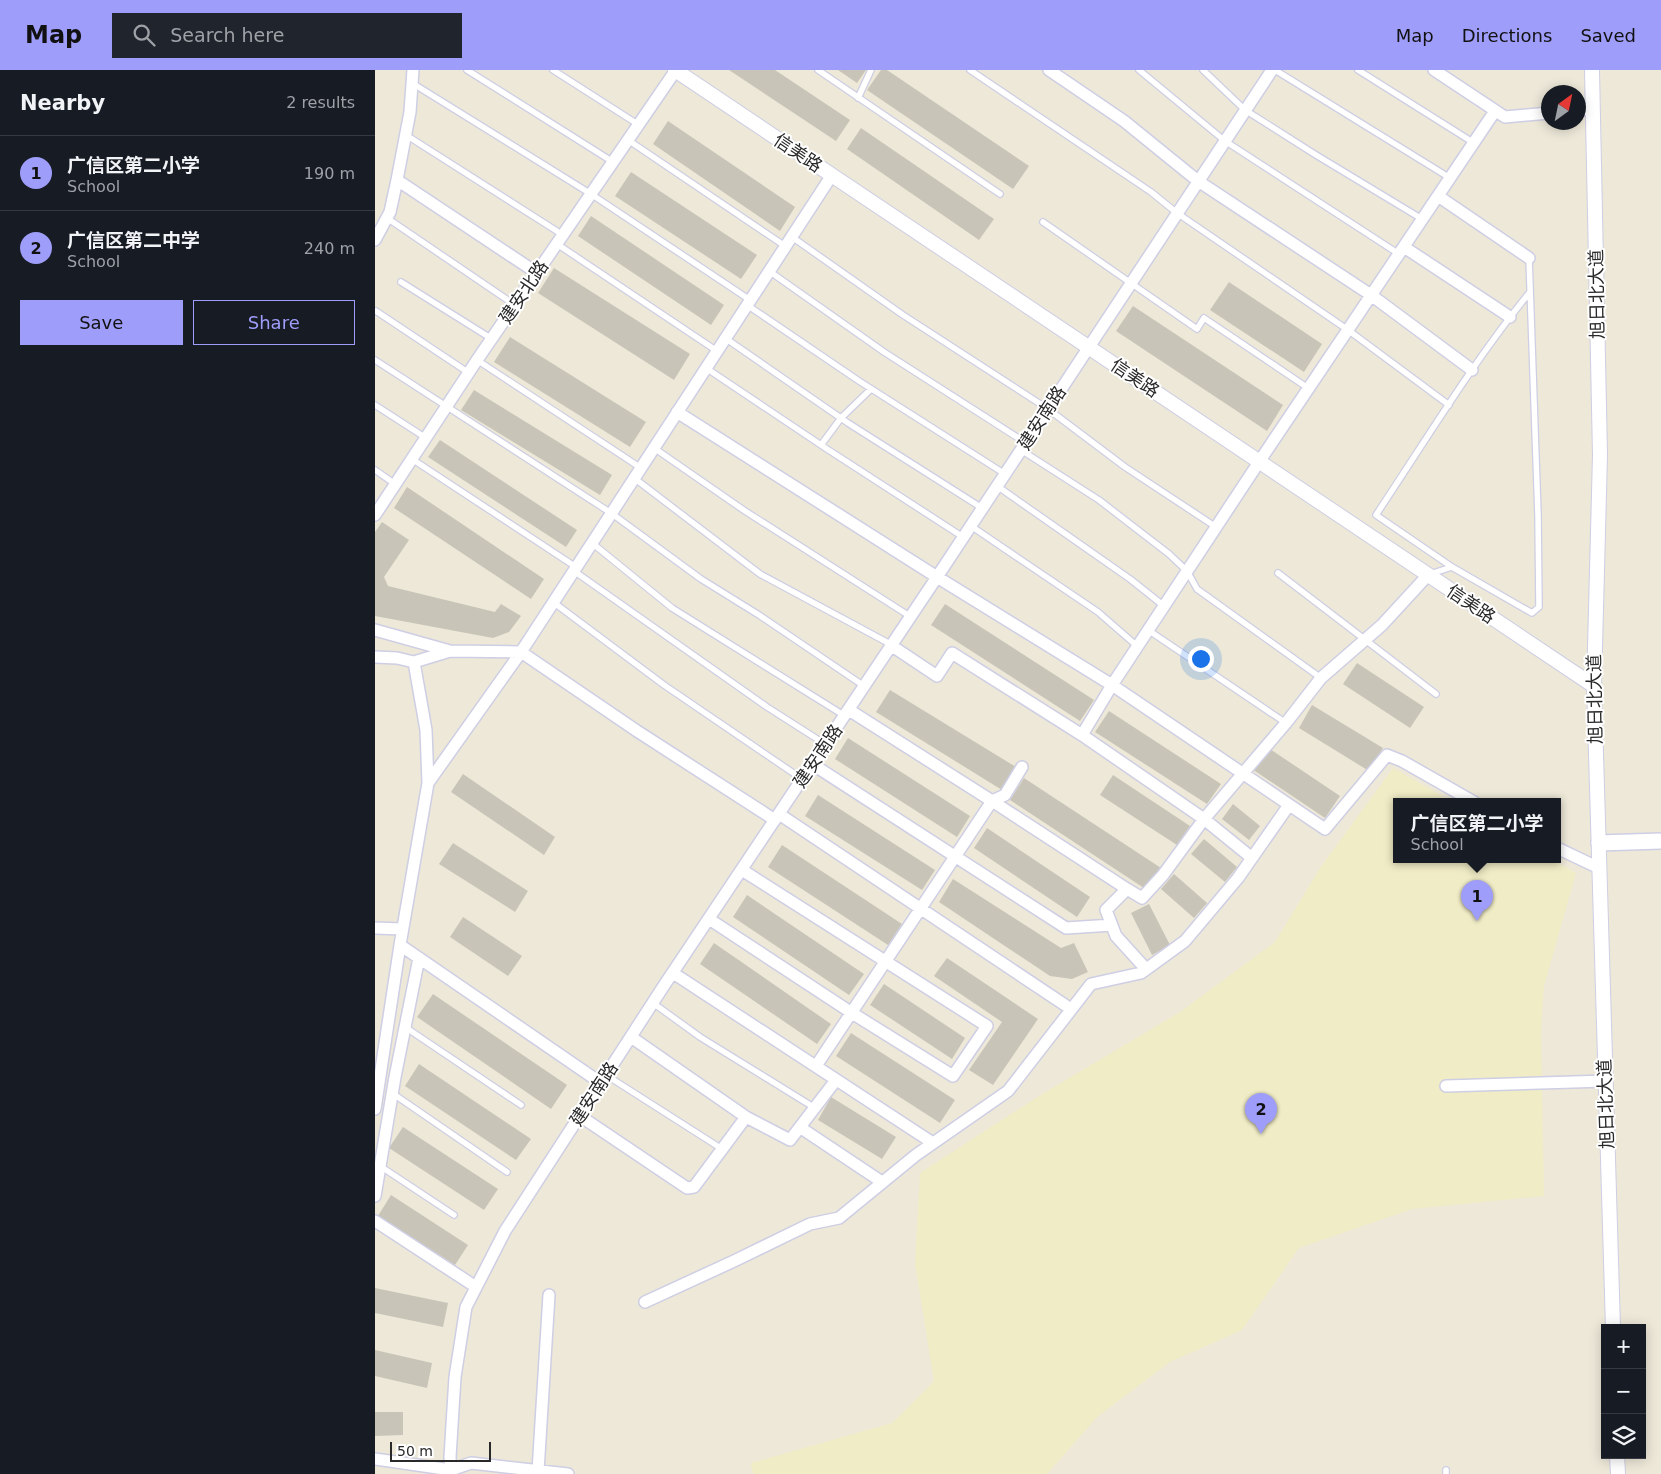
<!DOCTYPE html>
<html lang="en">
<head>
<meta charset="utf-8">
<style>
  body { margin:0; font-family:"DejaVu Sans","Noto Sans SC",sans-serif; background:#20242c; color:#f1f3f6 }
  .controls { position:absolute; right:15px; bottom:15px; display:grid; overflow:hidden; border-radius:0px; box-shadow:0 2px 12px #0003 }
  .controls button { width:45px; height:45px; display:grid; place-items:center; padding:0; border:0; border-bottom:1px solid #363941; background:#171b24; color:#f1f3f6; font:25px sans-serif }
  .compass { position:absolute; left:1166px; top:15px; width:45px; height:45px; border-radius:50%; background:#171b24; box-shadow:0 2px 12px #0003; rotate:33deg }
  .scale { position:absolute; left:15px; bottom:12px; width:101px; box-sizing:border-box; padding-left:5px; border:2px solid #292929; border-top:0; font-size:14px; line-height:18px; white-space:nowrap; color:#292929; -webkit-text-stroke:4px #fff; paint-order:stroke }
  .you { position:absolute; left:825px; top:588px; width:18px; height:18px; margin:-12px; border:4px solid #fff; border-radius:50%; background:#1a73e8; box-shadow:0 0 0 8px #1a73e833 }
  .badge { display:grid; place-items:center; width:32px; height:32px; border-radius:50%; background:#9f9dfa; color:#111; font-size:16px; font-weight:700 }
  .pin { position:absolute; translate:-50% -41px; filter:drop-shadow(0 1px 2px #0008) }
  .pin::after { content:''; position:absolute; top:26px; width:18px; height:15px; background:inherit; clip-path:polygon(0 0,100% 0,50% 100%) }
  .popup { position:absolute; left:1018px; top:728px; width:168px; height:65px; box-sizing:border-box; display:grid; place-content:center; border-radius:0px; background:#171b24; filter:drop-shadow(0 1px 4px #0005); font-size:16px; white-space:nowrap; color:#9ea1a6 }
  .popup b { font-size:19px; color:#f1f3f6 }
  .popup::after { content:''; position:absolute; left:50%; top:100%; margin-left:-10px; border:10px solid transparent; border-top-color:#171b24 }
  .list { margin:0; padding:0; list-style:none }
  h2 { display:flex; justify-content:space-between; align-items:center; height:65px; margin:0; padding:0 20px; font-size:21px }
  h2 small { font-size:16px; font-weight:400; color:#9ea1a6 }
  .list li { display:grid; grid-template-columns:32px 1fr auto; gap:15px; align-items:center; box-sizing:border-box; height:75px; padding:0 20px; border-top:1px solid #363941 }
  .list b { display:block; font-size:19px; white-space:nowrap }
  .list p { margin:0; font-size:16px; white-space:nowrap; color:#9ea1a6 }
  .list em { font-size:16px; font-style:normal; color:#9ea1a6 }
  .actions { display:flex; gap:10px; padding:15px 20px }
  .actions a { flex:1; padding:11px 0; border:1px solid #9f9dfa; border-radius:0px; text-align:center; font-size:18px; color:#9f9dfa }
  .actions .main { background:#9f9dfa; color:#111 }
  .icon { flex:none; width:28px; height:28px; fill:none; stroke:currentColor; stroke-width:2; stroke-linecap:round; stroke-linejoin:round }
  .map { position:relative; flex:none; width:1286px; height:1404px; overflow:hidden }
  header { display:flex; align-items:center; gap:30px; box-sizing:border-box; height:70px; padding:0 25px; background:#9f9dfa; color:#111 }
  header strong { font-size:24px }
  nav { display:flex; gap:28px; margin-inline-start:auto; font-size:18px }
  .search { width:350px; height:45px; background:#20242c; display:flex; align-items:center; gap:12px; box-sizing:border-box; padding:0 18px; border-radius:0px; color:#9ea1a6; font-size:19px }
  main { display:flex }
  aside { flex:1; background:#171b24 }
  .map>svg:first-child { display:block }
  .education { fill:#f0ecc6 }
  .building { fill:#c8c5b8 }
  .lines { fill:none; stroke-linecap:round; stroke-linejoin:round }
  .service-casing { stroke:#cecee4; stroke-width:8 }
  .minor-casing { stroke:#cecee4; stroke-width:14 }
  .tertiary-casing { stroke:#cecee4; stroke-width:16 }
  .secondary-casing { stroke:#cecee4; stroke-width:18 }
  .service { stroke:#fff; stroke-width:5.5 }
  .minor { stroke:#fff; stroke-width:11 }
  .tertiary { stroke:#fff; stroke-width:14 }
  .secondary { stroke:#fff; stroke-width:15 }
  .labels { text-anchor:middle; stroke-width:4; stroke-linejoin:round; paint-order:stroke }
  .street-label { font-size:18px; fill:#292929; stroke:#fff }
</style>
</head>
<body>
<header>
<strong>Map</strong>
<div class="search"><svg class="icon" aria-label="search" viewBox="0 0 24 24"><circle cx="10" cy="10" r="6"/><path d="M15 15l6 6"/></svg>Search here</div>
<nav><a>Map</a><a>Directions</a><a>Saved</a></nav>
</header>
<main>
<aside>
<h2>Nearby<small>2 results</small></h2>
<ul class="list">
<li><span class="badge">1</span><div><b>广信区第二小学</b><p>School</p></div><em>190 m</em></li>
<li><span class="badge">2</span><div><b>广信区第二中学</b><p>School</p></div><em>240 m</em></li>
</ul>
<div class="actions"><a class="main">Save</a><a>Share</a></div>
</aside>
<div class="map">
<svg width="1286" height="1404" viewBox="0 0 1286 1404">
  <rect width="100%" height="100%" fill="#ede8d8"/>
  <path class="education" d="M1018,698L1078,732H1022V790H1178L1201,803L1169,916L1166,961L1169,1126L1037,1139L924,1178L867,1260L795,1292L722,1347L672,1404H378L376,1393L517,1353L559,1311L540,1194L545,1103L664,1026L805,942L900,872L945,798Z"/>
  <path class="building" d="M354,0H400L475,50L461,71Z
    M463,0H491L482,13Z
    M506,0H512L654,96L638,119L492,20Z
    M293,51L420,137L405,161L278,74Z
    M486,58L619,149L604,170L472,79Z
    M256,102L382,185L366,209L240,126Z
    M216,146L349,235L336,255L203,166Z
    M179,198L315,284L299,310L163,223Z
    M854,212L947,274L929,302L835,240Z
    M758,236L908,335L892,361L741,261Z
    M135,267L271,352L255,377L119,292Z
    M99,320L237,405L225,425L86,340Z
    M65,370L202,460L191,477L53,387Z
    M32,417L169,509L156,529L19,438Z
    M7,452L34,470L9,507L13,516L120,542L126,534L146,546L134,562L118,568L0,546V462Z
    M570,534L719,630L705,651L556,555Z
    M982,593L1049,637L1035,658L968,614Z
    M515,620L641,697L627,720L501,642Z
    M937,635L1008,678L994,701L924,658Z
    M734,641L846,714L832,734L720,662Z
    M473,668L595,746L582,767L460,689Z
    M892,677L965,726L950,748L877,699Z
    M88,704L180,767L169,785L76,722Z
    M738,705L815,756L802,775L725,725Z
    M649,708L786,798L772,820L635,730Z
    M443,725L560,800L547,820L430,746Z
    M858,734L885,756L874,770L847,749Z
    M612,758L715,827L702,847L599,778Z
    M829,769L862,797L850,812L816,784Z
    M78,773L153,821L140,842L64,794Z
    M407,775L527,854L513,875L393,797Z
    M799,804L832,833L819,848L786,819Z
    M578,809L686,878L699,873L713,902L697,909L675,906L564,832Z
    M372,825L489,904L474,925L358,847Z
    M774,834L795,875L777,885L756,843Z
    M88,847L147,886L133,906L75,867Z
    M339,873L456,954L442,974L325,894Z
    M572,888L663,949L618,1015L594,1000L627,952L559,906Z
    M509,914L590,968L577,989L495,935Z
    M58,924L192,1015L176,1039L42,947Z
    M476,963L580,1030L565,1053L461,986Z
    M44,994L156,1069L141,1090L30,1016Z
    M456,1027L521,1067L507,1089L443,1050Z
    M28,1057L123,1119L109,1140L14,1078Z
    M16,1125L93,1175L80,1195L3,1146Z
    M0,1218L73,1233L68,1257L0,1243Z
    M0,1280L57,1293L52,1318L0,1306Z
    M0,1342H28V1365L0,1366Z"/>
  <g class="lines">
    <defs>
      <path id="service" d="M92,0L238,92
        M178,0L264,55
        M443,0L625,124
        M595,0L776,122L802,143L973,260L1074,335
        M764,0L850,71L1024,184
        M828,0L870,40L941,85L1047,149
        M900,0L1075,108
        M983,0L1099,73
        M37,13L216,124L375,230
        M483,28L496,0
        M31,65L188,165
        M253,70L410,176
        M12,148L140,235
        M668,152L822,259L829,248L933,318
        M417,167L528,245L673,339L750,397L841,457
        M182,174L342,281
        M394,201L509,282L651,373
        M26,212L117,269
        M372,235L484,311L630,404
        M1,241L94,303
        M350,268L473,353L607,438
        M0,290L236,443L326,509L384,545L489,616
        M102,290L266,398
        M331,298L452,379L588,467
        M0,335L51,368
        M446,375L466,348L496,319
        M279,378L370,441L536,547
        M646,380L724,430L794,484L812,501L822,519L946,608
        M37,389L201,497
        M0,400L20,414
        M259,408L385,504L517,575
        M622,416L755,509L789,536
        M596,456L723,542L762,576
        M217,473L297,538L470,646
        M1077,497L1001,445C1051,370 1098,292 1155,222
        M199,501L392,637L450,674
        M903,503L1061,624
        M1055,504L1077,497L1157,543L1164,537L1163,445L1154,188
        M178,532L289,615L427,709
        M773,560L911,653
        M278,933L325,967L440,1038
        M30,957L146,1035
        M231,1005L347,1079
        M17,1023L132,1102
        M5,1096L79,1145
        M1071,1400V1404"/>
      <path id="minor" d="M38,0L35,42L22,110L162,203
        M674,0L749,51L823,111L996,225L1097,300
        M1059,0L1130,47L1174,43
        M1204,40L1218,39
        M1063,126L1154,188
        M0,170L15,142L22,110
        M1029,177L1135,247
        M302,342L562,507L737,615L884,392L1120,41
        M0,445L102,290L301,0
        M0,560L75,581L146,582L262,661L400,750
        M517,576L562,606L577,583L707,665L737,615L950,759L1012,685L1027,691L1099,732
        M0,587L22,588L39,592L51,660L53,713
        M39,592L75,581
        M707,665L829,749L877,788
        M437,694L691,858L737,855
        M647,697L630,725L617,731L752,819L731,840L741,866L771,899
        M404,744L696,939
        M1182,778L1224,798
        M752,819L767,828L788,805L829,749L911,653L946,608L1007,555L1053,505
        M334,849L477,943L578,1006L612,956L367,800
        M0,858L27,859
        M25,875L226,1013
        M298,903L558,1073
        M256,967L371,1047L415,1070L461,1010
        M441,996L617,731L474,640
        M1071,1016L1231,1011
        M0,1039L25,875L53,713L146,582L457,105
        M205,1046L312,1118L319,1117L371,1047
        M426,1058L507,1112
        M0,1126L20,1007L44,888
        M0,1151L101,1217
        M270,1232L359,1191L435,1154L464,1148L541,1085L633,1021L716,914L766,903L810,871L863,808L914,735
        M0,1389L76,1400L96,1393L193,1404
        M163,1401L174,1225
        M76,1404L75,1387L80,1307L91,1237L130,1161L288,917L562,507L897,0"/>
      <path id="tertiary" d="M300,0L1219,616
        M1217,0L1225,385L1219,616L1238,1258
        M1242,1385L1243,1404"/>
      <path id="secondary" d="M1224,773L1286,771"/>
    </defs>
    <use href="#service" class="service-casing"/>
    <use href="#minor" class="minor-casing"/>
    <use href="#tertiary" class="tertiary-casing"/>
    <use href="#secondary" class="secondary-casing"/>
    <use href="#service" class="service"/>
    <use href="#minor" class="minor"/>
    <use href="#tertiary" class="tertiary"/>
    <use href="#secondary" class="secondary"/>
  </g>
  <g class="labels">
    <g class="street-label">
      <text transform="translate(423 83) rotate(34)" y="6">信美路</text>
      <text transform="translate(149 222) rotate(-56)" y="6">建安北路</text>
      <text transform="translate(1222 224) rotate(-91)" y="6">旭日北大道</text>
      <text transform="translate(760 308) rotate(34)" y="6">信美路</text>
      <text transform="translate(667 348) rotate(-57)" y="6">建安南路</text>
      <text transform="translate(1096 534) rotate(34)" y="6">信美路</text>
      <text transform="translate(1220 629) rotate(-91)" y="6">旭日北大道</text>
      <text transform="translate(443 686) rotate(-56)" y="6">建安南路</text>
      <text transform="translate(219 1024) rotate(-57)" y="6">建安南路</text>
      <text transform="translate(1231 1034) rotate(-92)" y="6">旭日北大道</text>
    </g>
  </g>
</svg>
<div class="controls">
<button>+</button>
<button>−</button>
<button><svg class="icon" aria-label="layers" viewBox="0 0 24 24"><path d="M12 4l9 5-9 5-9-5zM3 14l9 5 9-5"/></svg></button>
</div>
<svg class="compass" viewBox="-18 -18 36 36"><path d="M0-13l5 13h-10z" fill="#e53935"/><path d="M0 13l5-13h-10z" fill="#9ea1a6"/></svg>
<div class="scale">50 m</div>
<div class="you"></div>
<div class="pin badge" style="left:1102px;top:851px">1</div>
<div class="popup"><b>广信区第二小学</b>School</div>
<div class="pin badge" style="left:886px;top:1064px">2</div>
</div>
</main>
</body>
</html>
